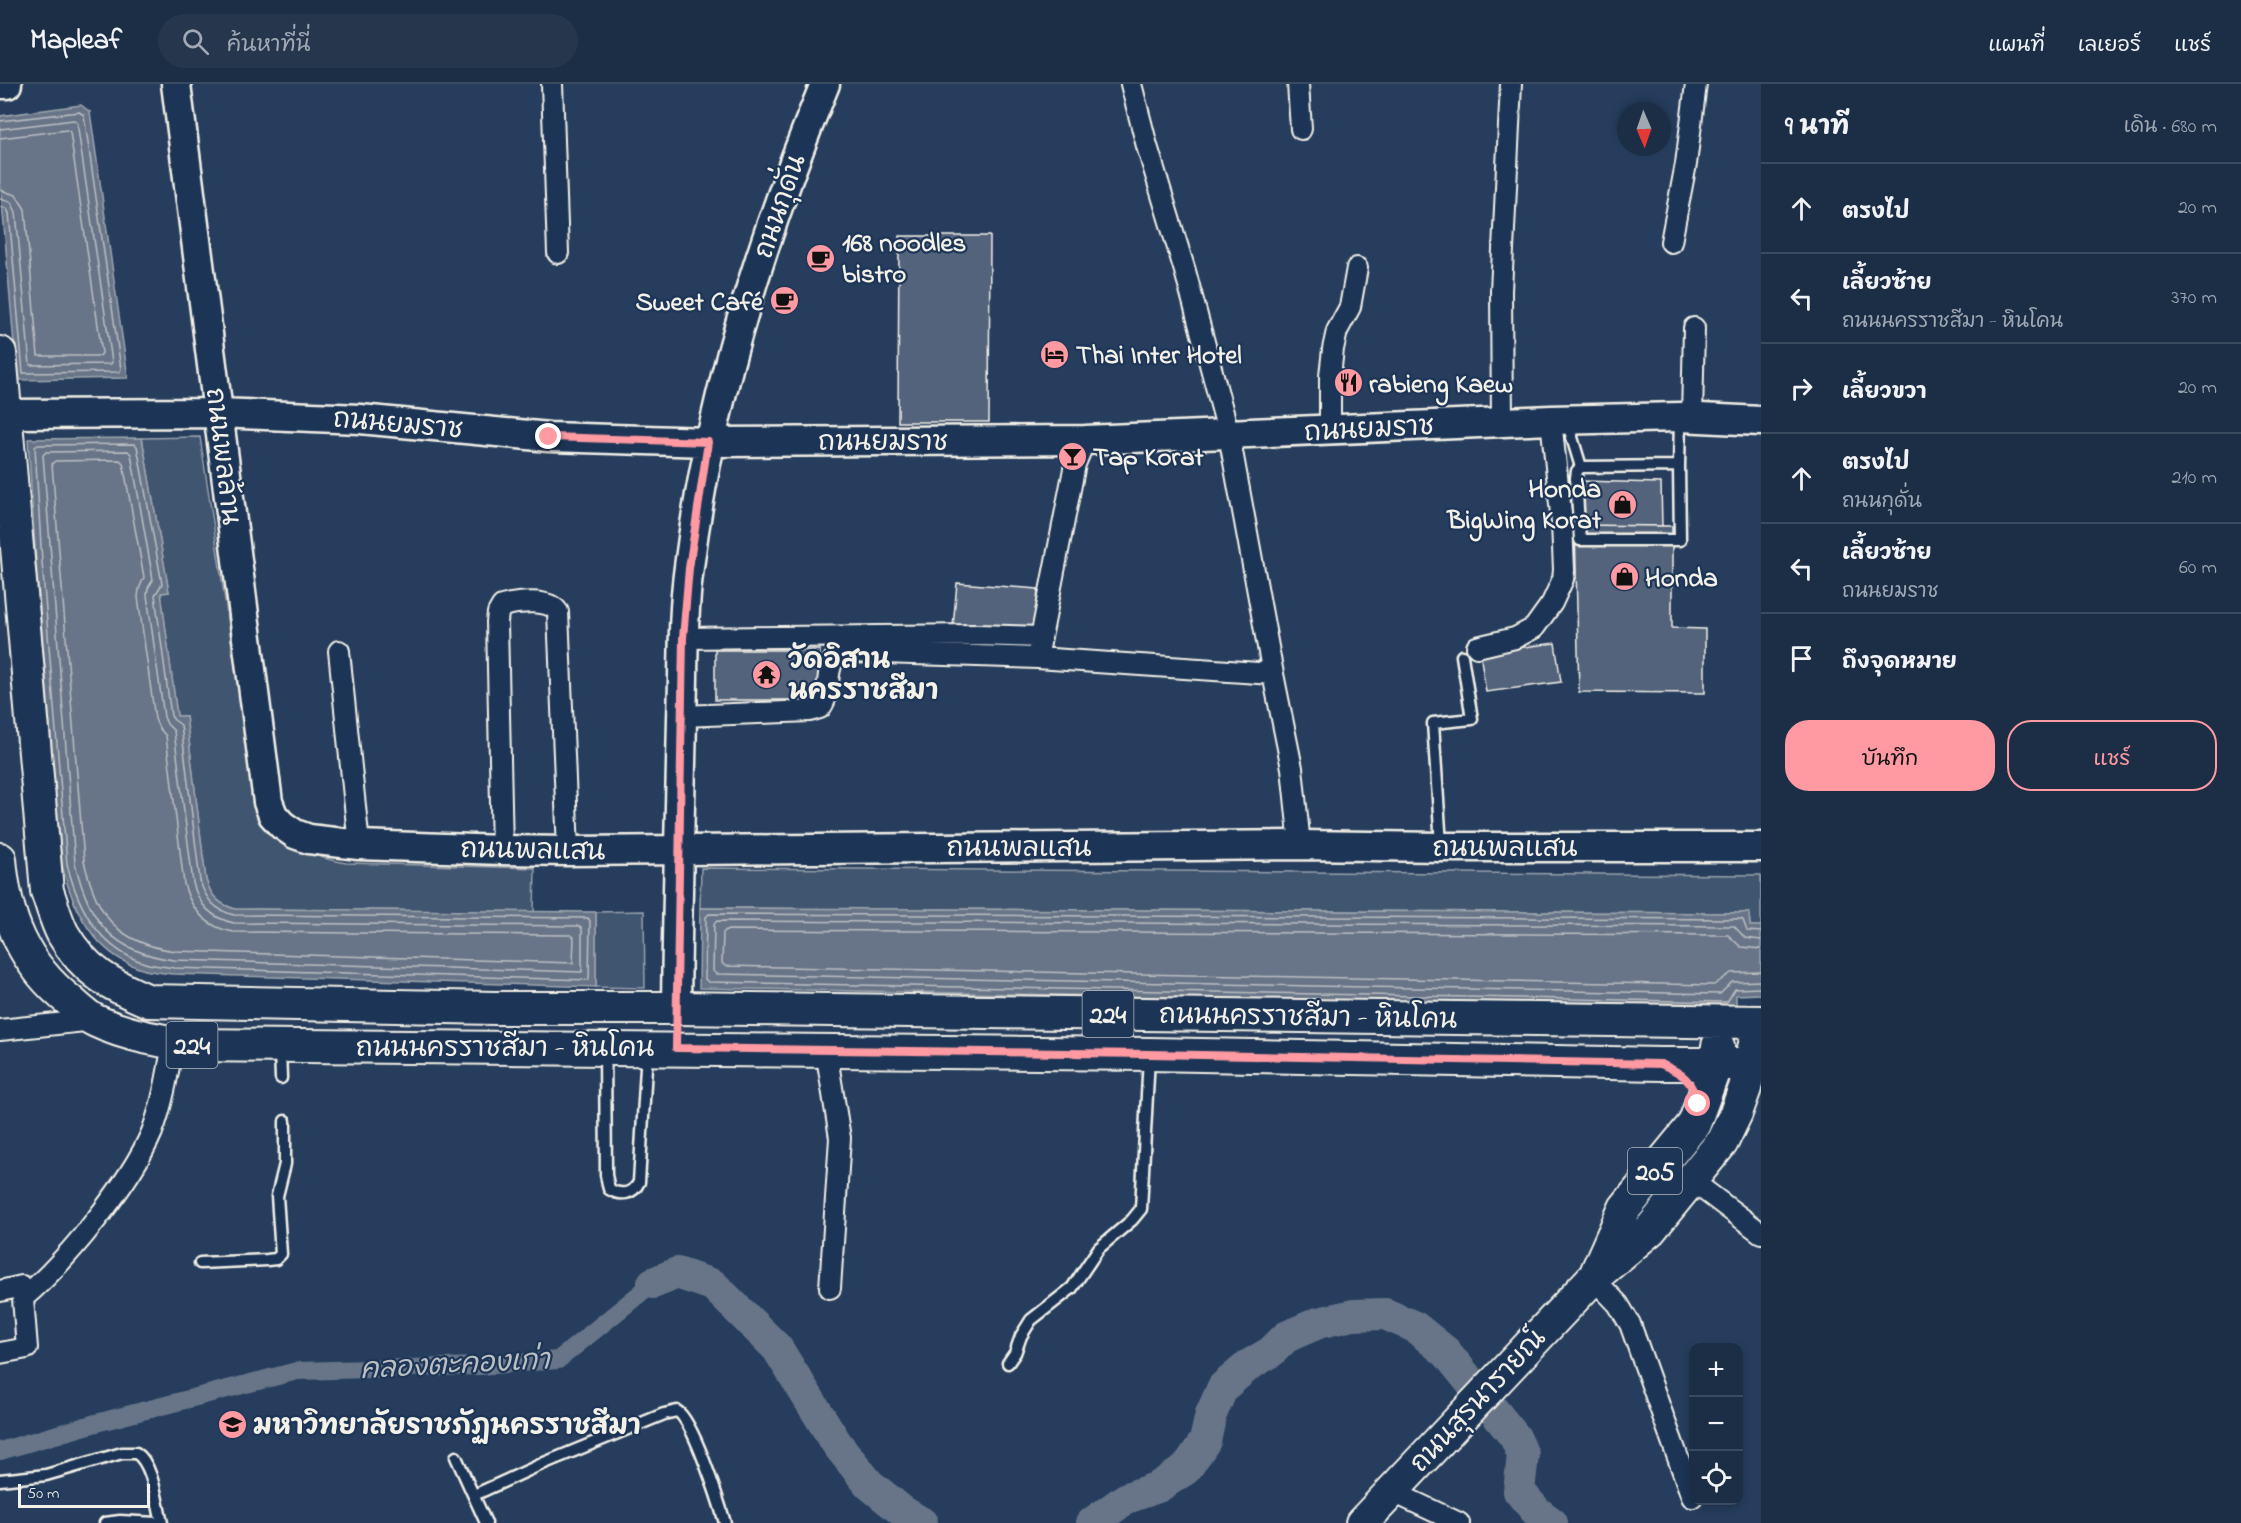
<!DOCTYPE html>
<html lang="th">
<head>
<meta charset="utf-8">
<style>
  body { margin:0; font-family:"Indie Flower","Playpen Sans Thai",sans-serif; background:#25364d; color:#f1f3f6 }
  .controls { position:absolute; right:18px; bottom:18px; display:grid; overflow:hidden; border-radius:12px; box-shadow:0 3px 9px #0003 }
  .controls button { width:54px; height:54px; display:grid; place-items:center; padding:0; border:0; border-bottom:2px solid #3a4a5f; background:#1c2e46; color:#f1f3f6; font:30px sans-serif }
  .compass { position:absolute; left:1617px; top:18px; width:54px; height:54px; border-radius:50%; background:#1c2e46; box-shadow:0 3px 9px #0003; rotate:178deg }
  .scale { position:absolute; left:18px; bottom:15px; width:132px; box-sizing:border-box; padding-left:6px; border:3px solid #f4f1e8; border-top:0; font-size:16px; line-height:21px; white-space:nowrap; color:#f4f1e8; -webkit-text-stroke:4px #1d3557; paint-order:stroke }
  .stop { position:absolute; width:18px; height:18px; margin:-14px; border:4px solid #ff9aa2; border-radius:50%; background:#fff }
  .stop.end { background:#ff9aa2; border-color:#fff; box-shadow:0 2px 6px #0008 }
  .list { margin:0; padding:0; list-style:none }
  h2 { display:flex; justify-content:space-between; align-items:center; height:78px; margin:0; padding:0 24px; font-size:26px }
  h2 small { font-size:20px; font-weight:400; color:#a0a8b3 }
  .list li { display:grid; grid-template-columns:39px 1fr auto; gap:18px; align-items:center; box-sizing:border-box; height:90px; padding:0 24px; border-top:2px solid #3a4a5f }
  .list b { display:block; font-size:22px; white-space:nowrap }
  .list p { margin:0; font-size:20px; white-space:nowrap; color:#a0a8b3 }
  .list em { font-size:20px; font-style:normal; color:#a0a8b3 }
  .actions { display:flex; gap:12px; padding:18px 24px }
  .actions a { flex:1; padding:14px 0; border:2px solid #ff9aa2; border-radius:24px; text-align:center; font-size:21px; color:#ff9aa2 }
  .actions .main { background:#ff9aa2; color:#111 }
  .icon { flex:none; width:33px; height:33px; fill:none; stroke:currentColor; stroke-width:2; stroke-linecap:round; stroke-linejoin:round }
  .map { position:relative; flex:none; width:1761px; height:1439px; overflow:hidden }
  header { display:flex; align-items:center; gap:36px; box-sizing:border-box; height:84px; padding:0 30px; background:#1c2e46; border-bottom:2px solid #3a4a5f }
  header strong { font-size:28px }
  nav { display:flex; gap:33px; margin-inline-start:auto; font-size:21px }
  .search { width:420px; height:54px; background:#25364d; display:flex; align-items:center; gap:15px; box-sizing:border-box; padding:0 21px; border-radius:33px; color:#a0a8b3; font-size:22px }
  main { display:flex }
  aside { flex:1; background:#1c2e46 }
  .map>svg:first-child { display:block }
  .green { fill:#40546f; stroke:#9aa2ac; stroke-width:1.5 }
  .water { fill:#677588; stroke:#9fa7ae; stroke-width:1.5 }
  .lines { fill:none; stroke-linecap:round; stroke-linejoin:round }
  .shore { stroke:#bcbfc2; stroke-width:1.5 }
  .canal { stroke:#677588; stroke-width:18 }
  .river { stroke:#677588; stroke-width:32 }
  .building { fill:#52647b; stroke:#f4f1e8; stroke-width:1.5 }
  .lane-casing { stroke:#f4f1e8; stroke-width:15 }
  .street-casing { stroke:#f4f1e8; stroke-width:24 }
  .secondary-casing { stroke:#f4f1e8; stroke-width:33 }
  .primary-casing { stroke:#f4f1e8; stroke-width:36 }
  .lane { stroke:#1d3557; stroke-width:10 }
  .street { stroke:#1d3557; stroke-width:20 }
  .secondary { stroke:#1d3557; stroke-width:28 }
  .primary { stroke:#1d3557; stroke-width:32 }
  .route { stroke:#ff9aa2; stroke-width:8 }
  .labels { text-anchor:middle; stroke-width:4.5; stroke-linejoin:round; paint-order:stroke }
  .shield { fill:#1d3557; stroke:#b4b9bc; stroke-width:1.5 }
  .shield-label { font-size:26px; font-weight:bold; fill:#f4f1e8 }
  .street-label { font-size:27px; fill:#f4f1e8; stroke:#1d3557 }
  .poi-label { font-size:27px; font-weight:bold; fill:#f4f1e8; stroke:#1d3557; text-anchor:start }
  .water-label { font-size:28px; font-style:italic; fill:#bcbfc2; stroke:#1d3557 }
</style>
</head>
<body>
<header>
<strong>Mapleaf</strong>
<div class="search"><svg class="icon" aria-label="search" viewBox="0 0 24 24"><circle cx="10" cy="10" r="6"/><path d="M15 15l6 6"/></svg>ค้นหาที่นี่</div>
<nav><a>แผนที่</a><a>เลเยอร์</a><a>แชร์</a></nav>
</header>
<main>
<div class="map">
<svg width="1761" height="1439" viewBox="0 0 1761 1439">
  <rect width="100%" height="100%" fill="#263d5d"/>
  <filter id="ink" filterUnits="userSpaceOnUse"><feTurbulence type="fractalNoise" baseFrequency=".0167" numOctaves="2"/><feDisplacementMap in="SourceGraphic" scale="12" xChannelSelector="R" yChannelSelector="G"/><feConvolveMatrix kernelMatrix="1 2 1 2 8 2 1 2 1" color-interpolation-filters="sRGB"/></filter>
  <g filter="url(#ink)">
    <path class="green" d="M200,353L259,738C284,762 313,773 346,779L535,784L534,828L235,825C218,820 211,812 206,796L186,632H177L161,509L169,508L142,354Z
      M701,784L1761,791V842H1750L1749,829L700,824Z
      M644,827L645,904L596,903V828Z"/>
    <path class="water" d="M81,21L90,28L128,294L17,296L0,95V32Z
      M142,354L169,508L161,509L177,632H186L206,796C211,812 218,820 235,825L596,828V903L173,890C164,889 154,888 145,886C96,872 73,827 62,781L36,479L28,355Z
      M700,824L1749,829L1750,842H1761V910L1736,911V920L1730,924L699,904Z"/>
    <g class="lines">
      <path class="shore" d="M0,37L79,28L84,31L121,285L119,288L23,289L9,129L6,124L0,123
        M0,45L74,36L77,38L112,278L111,280L30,281L16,128L11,118L0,115
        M0,54L67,46L70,48L102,269L100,272H38L25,125L16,111L0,106
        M134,360L137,362L162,500L155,511L171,632L174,636L181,641L200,797C206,816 215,826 234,831L588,834L590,837L589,896L174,884C164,882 154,882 145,879C99,865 78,824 67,780L42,478L35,363L38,361Z
        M128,367L131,370L153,496L148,504L147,511L164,633L167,640L174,647L193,799C199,821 211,834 234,839L580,842L582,845V888L174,876C112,868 89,838 75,779L43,371L46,368Z
        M120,376L123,379L144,493L139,505L138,513L155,635L159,644L166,652L184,800C191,826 206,843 233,848L571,851L574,853L573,879L175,867C117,859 97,832 84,777L52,380L55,377Z
        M1761,848L1747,847L1743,836L1740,835L709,830L706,833L705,895L708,898L1727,918L1735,905L1761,904
        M1761,856L1745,854L1734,842L717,837L714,840L713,887L716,890L1720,910L1732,898L1761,897
        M1761,865L1741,863L1728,851L726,846L723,849L722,879L725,882L1714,901L1731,889L1761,888"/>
      <path class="canal" d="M0,1367L96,1339L297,1287L480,1282L558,1276L653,1199"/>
      <path class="river" d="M653,1199L677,1189L713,1201L777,1264L837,1360L869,1400L902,1427L922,1439
        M1092,1439L1127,1414L1158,1403L1186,1385L1205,1357L1211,1330L1223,1303L1249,1281L1271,1268L1286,1253L1318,1239L1353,1231L1385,1230L1415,1243L1446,1268L1515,1353L1523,1371L1519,1407L1537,1428L1552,1439"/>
    </g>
    <path class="building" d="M899,152H990L989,338H898Z
      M1580,397L1661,399L1662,442L1583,441Z
      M1575,441L1672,442V544L1705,545V609L1579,608Z
      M957,499L1038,505L1034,550L953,543Z
      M1555,559L1561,598L1486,608L1480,569Z
      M715,566H820V616H715Z"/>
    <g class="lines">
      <defs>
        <path id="lane" d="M1567,337L1581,383L1679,382L1680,334
          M1581,383L1577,387L1576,394L1580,456H1680L1679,382
          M1441,761L1433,639L1472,635L1462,572
          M280,965L281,994
          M605,967L606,1091L609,1105C620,1112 633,1111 639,1098L647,967
          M200,1179L267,1176L276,1175L281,1170L277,1112L285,1080V1037
          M1008,1279L1015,1269L1021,1252L1031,1236L1072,1204L1099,1164L1132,1136L1141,1125L1149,973
          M456,1373L486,1439
          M0,1396L46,1391L122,1369H136C153,1379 157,1420 162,1439
          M474,1411L542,1380L664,1330L677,1327C693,1336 719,1418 725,1439
          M105,1439L120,1437L156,1439"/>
        <path id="street" d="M552,0L558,169
          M1131,0L1147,62L1185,187L1229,351L1273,590L1292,684L1300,761
          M1298,0L1301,45
          M1671,158L1686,80L1696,0
          M1692,334L1694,244
          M1502,338L1501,207L1511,0
          M1330,346V292L1333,265L1337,247L1350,223L1357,184
          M683,554L978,551L1041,553
          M1477,563L1515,554L1534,544L1552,519L1563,495L1564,486L1562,439L1551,336
          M1039,564L1075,380L1085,356
          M339,567L359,761
          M682,632L810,627L820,624C835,607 819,571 849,568L1037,574L1273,590
          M502,766L497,538L498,529L502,522C517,518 549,514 558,528L568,767
          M0,946L94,936
          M826,966L840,1054L830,1204
          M1691,1096L1761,1149
          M1593,1194L1618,1220L1630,1240L1692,1413
          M0,1207L22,1202L27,1264L0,1269
          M23,1214C65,1179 131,1098 152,1048C163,1019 168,989 173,959
          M1391,1407L1459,1439"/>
        <path id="secondary" d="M0,0H7
          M176,0L268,718L273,731L282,741L295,750L309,755L359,761L502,766L568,767L1300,761L1441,763H1761
          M6,330L219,329L360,335L549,353L708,358L1085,356L1551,336L1680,333L1761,337
          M676,924C677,827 680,731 682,634C684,584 682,533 689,483C710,316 761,155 825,0"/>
        <path id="primary" d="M0,269L47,807C52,820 56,837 63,850C85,888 111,901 149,917L495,924H676L1761,938
          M0,775C5,835 24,881 71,918C79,925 87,933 96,937C126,951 157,956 189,961L1149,970L1661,980H1761
          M1597,1187L1625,1124L1694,1040L1716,980L1718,962
          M1362,1439L1593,1194L1650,1146L1722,1058L1736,1029L1745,1004L1755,960"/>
      </defs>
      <use href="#lane" class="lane-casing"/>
      <use href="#street" class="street-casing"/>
      <use href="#secondary" class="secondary-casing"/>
      <use href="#primary" class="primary-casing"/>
      <use href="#lane" class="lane"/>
      <use href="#street" class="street"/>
      <use href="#secondary" class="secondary"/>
      <use href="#primary" class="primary"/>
    </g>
  </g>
  <g class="lines" filter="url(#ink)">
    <path class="route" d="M549,353L708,358L689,484L683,554L676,964L1149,970L1661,980C1684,990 1691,995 1698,1020"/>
  </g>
  <defs>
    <symbol id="cafe-disc" viewBox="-11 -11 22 22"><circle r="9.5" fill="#ff9aa2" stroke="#1d3557"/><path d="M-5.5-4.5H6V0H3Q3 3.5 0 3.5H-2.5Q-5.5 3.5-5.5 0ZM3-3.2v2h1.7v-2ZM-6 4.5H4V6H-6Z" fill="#111"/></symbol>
    <symbol id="hotel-disc" viewBox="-11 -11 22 22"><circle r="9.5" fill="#ff9aa2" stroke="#1d3557"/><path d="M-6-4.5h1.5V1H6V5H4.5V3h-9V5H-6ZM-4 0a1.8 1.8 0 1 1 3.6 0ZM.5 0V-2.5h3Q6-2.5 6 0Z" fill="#111"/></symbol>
    <symbol id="restaurant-disc" viewBox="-11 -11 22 22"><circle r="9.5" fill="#ff9aa2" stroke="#1d3557"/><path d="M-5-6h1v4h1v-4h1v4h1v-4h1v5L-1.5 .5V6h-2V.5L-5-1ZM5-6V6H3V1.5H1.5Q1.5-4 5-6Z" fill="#111"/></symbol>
    <symbol id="bar-disc" viewBox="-11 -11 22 22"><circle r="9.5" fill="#ff9aa2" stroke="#1d3557"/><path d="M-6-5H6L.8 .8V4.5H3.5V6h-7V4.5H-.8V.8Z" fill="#111"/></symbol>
    <symbol id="shop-disc" viewBox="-11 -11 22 22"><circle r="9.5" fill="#ff9aa2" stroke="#1d3557"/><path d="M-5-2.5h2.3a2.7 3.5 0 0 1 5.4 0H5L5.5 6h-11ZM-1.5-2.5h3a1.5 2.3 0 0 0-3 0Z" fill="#111"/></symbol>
    <symbol id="temple-disc" viewBox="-11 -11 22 22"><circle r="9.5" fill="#ff9aa2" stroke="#1d3557"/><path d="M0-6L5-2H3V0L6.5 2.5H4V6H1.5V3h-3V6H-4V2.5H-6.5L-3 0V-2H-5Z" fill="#111"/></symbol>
    <symbol id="university-disc" viewBox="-11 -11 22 22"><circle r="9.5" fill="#ff9aa2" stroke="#1d3557"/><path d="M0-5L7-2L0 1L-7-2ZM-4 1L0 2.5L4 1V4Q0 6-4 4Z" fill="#111"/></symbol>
  </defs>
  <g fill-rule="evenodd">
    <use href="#cafe-disc" x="804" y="158" width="33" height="33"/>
    <use href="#cafe-disc" x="768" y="200" width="33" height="33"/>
    <use href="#hotel-disc" x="1038" y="254" width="33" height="33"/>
    <use href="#restaurant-disc" x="1332" y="282" width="33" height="33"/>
    <use href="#bar-disc" x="1056" y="356" width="33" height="33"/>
    <use href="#shop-disc" x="1606" y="404" width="33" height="33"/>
    <use href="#shop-disc" x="1608" y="476" width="33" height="33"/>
    <use href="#temple-disc" x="750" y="574" width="33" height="33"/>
    <use href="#university-disc" x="216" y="1324" width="33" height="33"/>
  </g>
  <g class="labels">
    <g class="shield">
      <rect x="1082.5" y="907" width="51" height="46" rx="4.5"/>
      <rect x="166.5" y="938" width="51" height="46" rx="4.5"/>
      <rect x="1628" y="1064" width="54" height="46" rx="4.5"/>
    </g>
    <g class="shield-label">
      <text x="1108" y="939">224</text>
      <text x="192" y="970">224</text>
      <text x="1655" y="1096">205</text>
    </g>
    <g class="street-label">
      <text transform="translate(779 122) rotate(-71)" y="9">ถนนกุดั่น</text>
      <text transform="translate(398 339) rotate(5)" y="9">ถนนยมราช</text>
      <text transform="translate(1369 344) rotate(-3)" y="9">ถนนยมราช</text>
      <text x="883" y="366">ถนนยมราช</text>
      <text transform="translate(224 372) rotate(83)" y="9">ถนนพลล้าน</text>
      <text x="1019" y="772">ถนนพลแสน</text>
      <text x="1505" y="772">ถนนพลแสน</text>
      <text transform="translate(533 765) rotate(1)" y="9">ถนนพลแสน</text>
      <text transform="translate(1308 932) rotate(1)" y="9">ถนนนครราชสีมา - หินโคน</text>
      <text x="505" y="972">ถนนนครราชสีมา - หินโคน</text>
      <text transform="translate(1477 1316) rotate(-47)" y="9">ถนนสุรนารายณ์</text>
    </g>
    <g class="poi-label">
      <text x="842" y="167">168 noodles<tspan x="842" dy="31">bistro</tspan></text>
      <text x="763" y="226" text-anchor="end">Sweet Café</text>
      <text x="1076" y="279">Thai Inter Hotel</text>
      <text x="1369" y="308">rabieng Kaew</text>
      <text x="1093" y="381">Tap Korat</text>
      <text x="1601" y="413" text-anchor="end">Honda<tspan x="1601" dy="31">BigWing Korat</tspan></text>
      <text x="1645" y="502">Honda</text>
      <text x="788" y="584">วัดอิสาน<tspan x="788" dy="31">นครราชสีมา</tspan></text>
      <text x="253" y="1350">มหาวิทยาลัยราชภัฏนครราชสีมา</text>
    </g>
    <g class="water-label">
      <text transform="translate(455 1279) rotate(-3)" y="10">คลองตะคองเก่า</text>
    </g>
  </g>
</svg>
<div class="controls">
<button>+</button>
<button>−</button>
<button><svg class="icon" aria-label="locate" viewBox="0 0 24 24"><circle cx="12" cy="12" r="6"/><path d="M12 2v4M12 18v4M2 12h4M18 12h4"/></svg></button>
</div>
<svg class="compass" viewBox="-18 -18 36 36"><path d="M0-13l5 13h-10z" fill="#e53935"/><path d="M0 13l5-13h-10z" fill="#a0a8b3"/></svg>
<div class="scale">50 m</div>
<div class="stop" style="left:1698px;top:1020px"></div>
<div class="stop end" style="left:549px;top:353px"></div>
</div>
<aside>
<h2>9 นาที<small>เดิน · 680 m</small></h2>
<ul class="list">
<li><svg class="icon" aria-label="ahead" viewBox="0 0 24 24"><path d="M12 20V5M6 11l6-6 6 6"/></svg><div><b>ตรงไป</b></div><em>20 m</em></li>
<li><svg class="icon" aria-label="left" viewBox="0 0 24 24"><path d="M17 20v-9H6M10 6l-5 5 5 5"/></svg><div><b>เลี้ยวซ้าย</b><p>ถนนนครราชสีมา - หินโคน</p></div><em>370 m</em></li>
<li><svg class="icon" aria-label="right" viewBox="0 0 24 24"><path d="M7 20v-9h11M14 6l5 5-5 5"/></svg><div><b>เลี้ยวขวา</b></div><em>20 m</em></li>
<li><svg class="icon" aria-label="ahead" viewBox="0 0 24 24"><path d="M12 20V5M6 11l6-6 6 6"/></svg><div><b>ตรงไป</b><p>ถนนกุดั่น</p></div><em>210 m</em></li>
<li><svg class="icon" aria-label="left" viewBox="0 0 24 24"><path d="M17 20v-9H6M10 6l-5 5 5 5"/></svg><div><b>เลี้ยวซ้าย</b><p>ถนนยมราช</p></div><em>60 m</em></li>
<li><svg class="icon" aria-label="arrive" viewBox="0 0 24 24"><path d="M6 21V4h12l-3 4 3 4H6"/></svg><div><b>ถึงจุดหมาย</b></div></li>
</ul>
<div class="actions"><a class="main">บันทึก</a><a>แชร์</a></div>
</aside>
</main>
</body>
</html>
